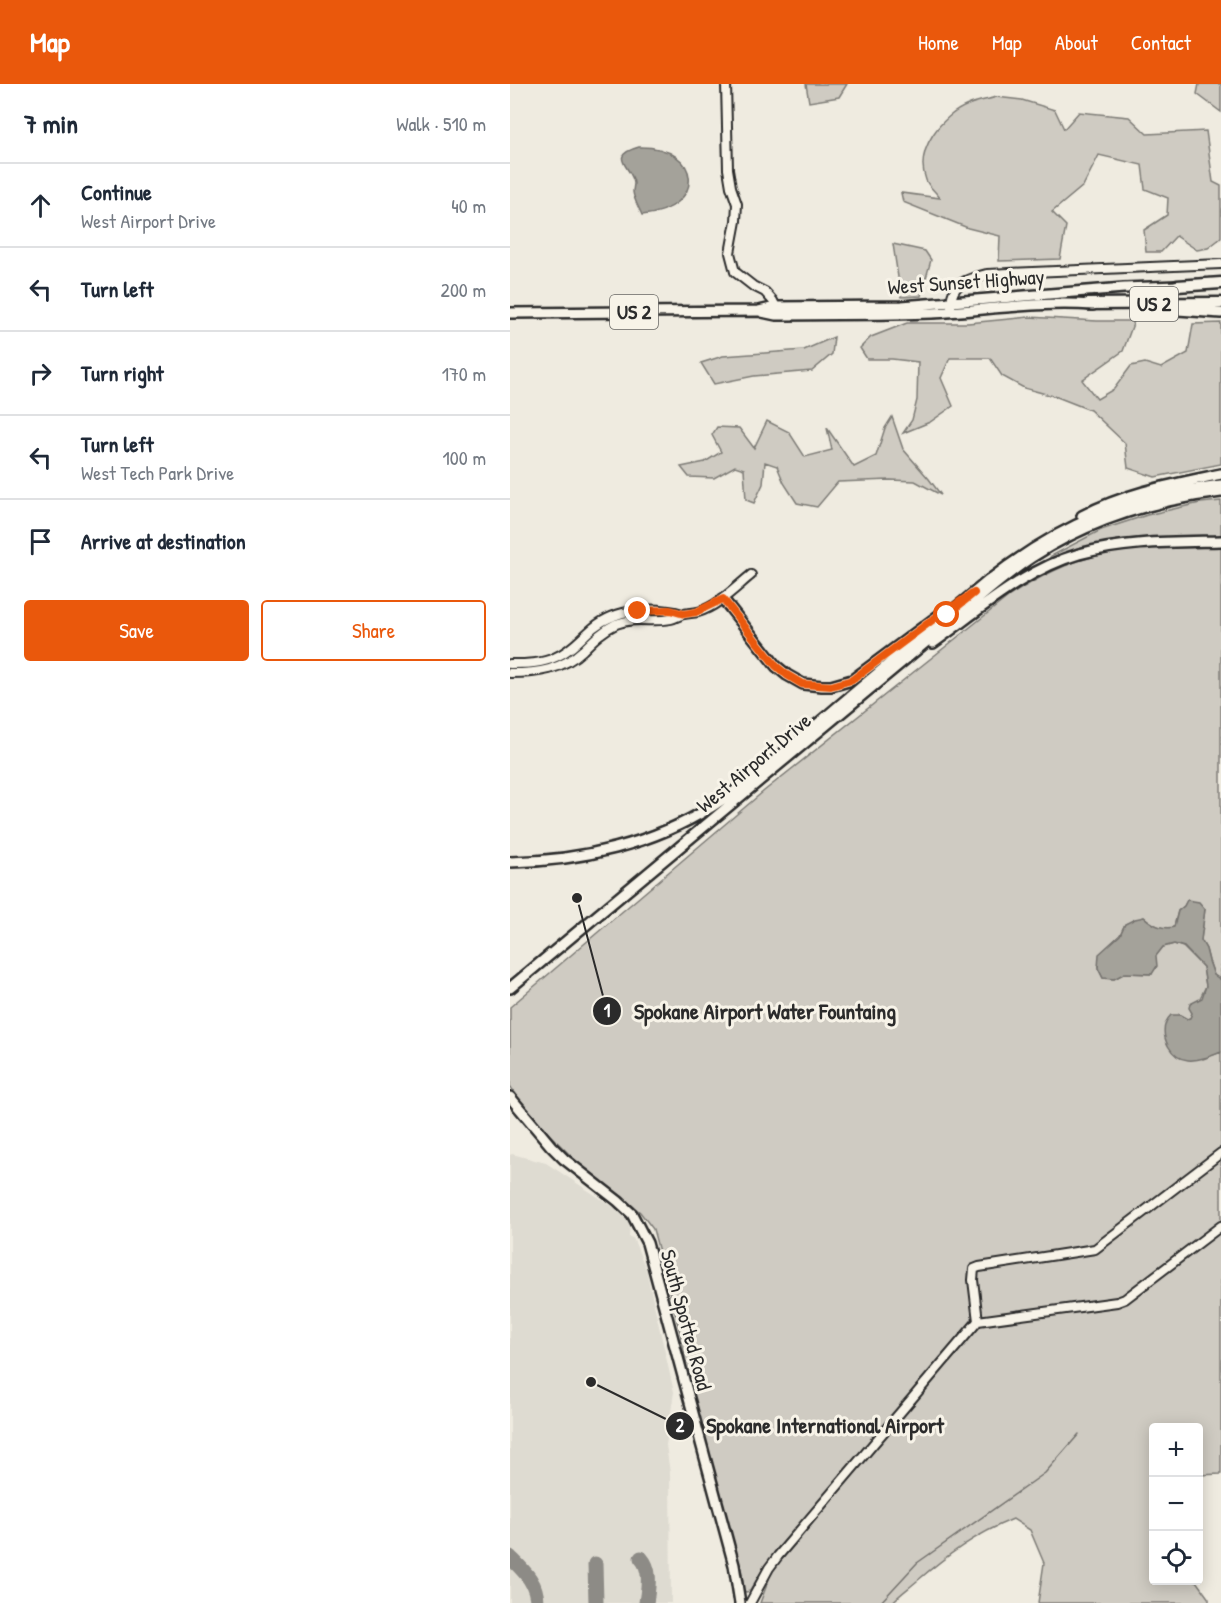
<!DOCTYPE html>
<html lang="en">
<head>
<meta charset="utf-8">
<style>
  body { margin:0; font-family:"Patrick Hand",sans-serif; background:#f2f2f3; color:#1f2937 }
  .controls { position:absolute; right:18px; bottom:18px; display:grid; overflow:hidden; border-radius:6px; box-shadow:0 3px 15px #0003 }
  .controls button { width:54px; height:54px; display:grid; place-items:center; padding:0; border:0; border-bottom:2px solid #e0e1e3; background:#fff; color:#1f2937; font:30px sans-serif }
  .stop { position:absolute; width:18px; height:18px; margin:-14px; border:4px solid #ea580c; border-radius:50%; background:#fff }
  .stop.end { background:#ea580c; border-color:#fff; box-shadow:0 2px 6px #0008 }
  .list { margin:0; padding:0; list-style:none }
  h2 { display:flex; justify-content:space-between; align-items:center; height:78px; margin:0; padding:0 24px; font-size:26px }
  h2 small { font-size:20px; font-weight:400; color:#747a83 }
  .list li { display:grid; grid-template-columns:39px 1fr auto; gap:18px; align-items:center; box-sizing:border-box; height:84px; padding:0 24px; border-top:2px solid #e0e1e3 }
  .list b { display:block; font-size:22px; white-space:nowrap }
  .list p { margin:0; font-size:20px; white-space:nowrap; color:#747a83 }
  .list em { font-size:20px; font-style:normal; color:#747a83 }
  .actions { display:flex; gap:12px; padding:18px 24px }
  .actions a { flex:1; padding:14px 0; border:2px solid #ea580c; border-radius:6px; text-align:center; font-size:21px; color:#ea580c }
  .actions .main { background:#ea580c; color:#fff }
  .icon { flex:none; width:33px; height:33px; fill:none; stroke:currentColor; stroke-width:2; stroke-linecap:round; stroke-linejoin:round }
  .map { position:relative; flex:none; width:711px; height:1519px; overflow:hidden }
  header { display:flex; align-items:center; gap:36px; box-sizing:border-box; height:84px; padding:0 30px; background:#ea580c; color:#fff }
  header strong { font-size:28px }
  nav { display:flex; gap:33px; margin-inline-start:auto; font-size:21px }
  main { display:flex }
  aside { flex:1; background:#fff }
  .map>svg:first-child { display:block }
  .built { fill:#dedbd1 }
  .green { fill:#cfcbc2; stroke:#7d7b76; stroke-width:1.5 }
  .water { fill:#a4a29a; stroke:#74726e; stroke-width:1.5 }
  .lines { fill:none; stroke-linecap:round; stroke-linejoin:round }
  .stream { stroke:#74726e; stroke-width:1.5 }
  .taxiway { stroke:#8d8b86; stroke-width:15 }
  .minor-casing { stroke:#2b2b2b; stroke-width:12 }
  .major-casing { stroke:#2b2b2b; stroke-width:14 }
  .highway-casing { stroke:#2b2b2b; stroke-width:15 }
  .minor { stroke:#f7f3e8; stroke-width:8 }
  .major { stroke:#f7f3e8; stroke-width:9 }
  .highway { stroke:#f7f3e8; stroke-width:10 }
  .route { stroke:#ea580c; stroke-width:8 }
  .labels { text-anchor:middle; stroke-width:6; stroke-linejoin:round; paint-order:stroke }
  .shield { fill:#f7f3e8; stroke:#686764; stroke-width:1.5 }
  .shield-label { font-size:20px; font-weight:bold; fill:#2b2b2b }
  .street-label { font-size:21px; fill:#2b2b2b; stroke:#f7f3e8 }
  .leader { fill:none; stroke:#2b2b2b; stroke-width:2 }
  .callout-dot { fill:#2b2b2b; stroke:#f7f3e8; stroke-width:2 }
  .mark-label { font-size:18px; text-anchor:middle; font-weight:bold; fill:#fff }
  .callout-label { font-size:22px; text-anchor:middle; font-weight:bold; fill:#2b2b2b; stroke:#f7f3e8; stroke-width:6; stroke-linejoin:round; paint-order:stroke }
</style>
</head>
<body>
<header>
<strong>Map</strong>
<nav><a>Home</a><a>Map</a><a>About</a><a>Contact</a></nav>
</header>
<main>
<aside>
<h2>7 min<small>Walk · 510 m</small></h2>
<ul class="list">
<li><svg class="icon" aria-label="ahead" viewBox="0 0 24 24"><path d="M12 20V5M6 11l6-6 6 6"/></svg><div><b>Continue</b><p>West Airport Drive</p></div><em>40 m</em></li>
<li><svg class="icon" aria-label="left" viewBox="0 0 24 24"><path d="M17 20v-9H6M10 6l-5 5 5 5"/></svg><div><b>Turn left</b></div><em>200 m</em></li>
<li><svg class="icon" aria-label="right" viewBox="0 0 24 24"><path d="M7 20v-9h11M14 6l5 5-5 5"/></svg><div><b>Turn right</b></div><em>170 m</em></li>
<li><svg class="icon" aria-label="left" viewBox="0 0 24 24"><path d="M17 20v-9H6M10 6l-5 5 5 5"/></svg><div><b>Turn left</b><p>West Tech Park Drive</p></div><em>100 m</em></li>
<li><svg class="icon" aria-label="arrive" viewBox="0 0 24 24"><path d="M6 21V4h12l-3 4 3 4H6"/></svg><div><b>Arrive at destination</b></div></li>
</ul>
<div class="actions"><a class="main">Save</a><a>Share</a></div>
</aside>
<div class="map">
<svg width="711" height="1519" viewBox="0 0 711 1519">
  <rect width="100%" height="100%" fill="#efebe0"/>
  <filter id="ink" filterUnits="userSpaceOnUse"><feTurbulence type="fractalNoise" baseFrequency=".0167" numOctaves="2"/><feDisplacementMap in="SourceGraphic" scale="12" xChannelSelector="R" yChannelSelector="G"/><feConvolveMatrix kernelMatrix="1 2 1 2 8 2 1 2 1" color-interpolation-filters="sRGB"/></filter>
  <g filter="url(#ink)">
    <path class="built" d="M2,1070L36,1079L105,1124L116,1132L120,1138L119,1153L123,1154L136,1185L164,1308L156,1361L160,1389L161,1519H0V1071Z"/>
    <path class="green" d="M296,0H337L329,13L299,18Z
      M689,0H711V28L687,10Z
      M486,13L512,16L545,26L554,45L569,28L619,33L637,50L696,47L703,98L711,102V154L698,164L687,166L666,152L651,168H636L634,146L657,131L658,114L635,105L632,81L589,71L573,102L542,128L556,142L550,175L489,177L490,152L458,144L393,118L391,109L430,114C426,108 418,102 416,96C404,66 432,31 458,21C467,17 477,16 486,13Z
      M383,160L415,167L421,176L411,212L391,213Z
      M519,233L587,237H624L613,267L572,296L587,315L604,305L621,282L635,279L651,284L678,269L683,240L711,239V380L645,393L618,384L615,359L580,326L547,313L514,304L492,292L480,274H440L431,294L443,322L420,338L393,349L402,336L407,316L408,278L382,275H357L350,264L361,253L397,239H458Z
      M324,253L322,270L302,287L244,292L204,300L191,279L213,272L294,266Z
      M382,333L393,365L419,395L431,411L405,397L380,396L328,398L307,423L287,419L274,399L267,382L255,378L253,400L244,419L236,416L234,385L225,382L204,394L179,393L171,383L195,378L211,368L202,351L207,343L229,344L244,364L257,337L279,348L295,373L322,366L317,344L344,383L366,372L375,344Z
      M711,417V453C667,454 619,450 576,463C563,466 550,472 537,477L541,472L591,446L637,431L690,419Z
      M711,463V896L704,891L699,877L696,865L691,856L695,825L677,817L674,822L668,827L664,843C652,846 644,841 634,833L615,840L610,851L600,861L588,884L593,894L604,895L615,889L642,890L645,872L653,863L664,860L673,863L693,883L696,902L680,934L677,935L670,931L693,975L711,968V1390L689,1391L688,1344H644V1496L686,1497L699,1515V1519H528L534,1479L520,1446L503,1435C466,1450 437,1471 407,1497C398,1505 390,1510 382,1519H250L259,1495L250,1490L240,1507L236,1508L233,1506L232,1489L226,1468L185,1324L170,1248L143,1145L130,1128L66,1077L21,1032L0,1002V923L254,707L498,513C525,495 555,479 586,472C626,462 670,464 711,463Z"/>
    <path class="water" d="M129,63C193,62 198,125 132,131C129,124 124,116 123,108C123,105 124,102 124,99C122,83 96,72 129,63Z
      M677,816L689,818L695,825L691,856L696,865L699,877L704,891L711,896V968C701,972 689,977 678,976C661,975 650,953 656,938C657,936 660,932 661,931H670L677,935L680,934L682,929L679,924L680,920L692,914L696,902L693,883L674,863L664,860L653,863L646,872L647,882L642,890L615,889L604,895L593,894L588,884L589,870L610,851L615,840L625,835L634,833C643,841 652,846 664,843L668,827L674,822Z"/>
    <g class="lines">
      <path class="stream" d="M370,1519L407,1479L535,1389L569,1350"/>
      <path class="taxiway" d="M0,1473C14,1487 27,1498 27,1519
        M131,1474C142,1486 138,1504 136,1519
        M85,1480L86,1519"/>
      <defs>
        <path id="minor" d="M216,0L218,85L221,103L227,120L226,137L220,169L225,188L243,202L255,208L263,217L266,223V228
          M441,223C440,199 457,195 477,190L711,180
          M0,580C16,580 32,580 46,573C61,567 71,554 83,544C107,524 144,522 173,530
          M0,589C28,589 52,586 73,566C83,556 93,546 106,540C126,532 143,539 161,535C166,534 170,531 174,530C179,529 183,529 188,528C208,522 225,504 241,491
          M468,1237L463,1196L464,1185L469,1183L585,1165L711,1069
          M240,1519L259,1484L268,1472L468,1237L607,1218L615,1215L711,1142"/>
        <path id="major" d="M639,224L711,229
          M252,228L266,231C318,230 370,231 422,229C476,226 529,217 583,221
          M0,229L249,227L266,223L392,222L614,204L667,202
          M572,432C615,409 664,400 711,390
          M213,515L266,582L277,591L293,600L312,602H321L342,596L432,529
          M423,559C468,527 514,486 569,470C615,457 664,458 711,457
          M0,778C71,777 143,760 203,722C249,692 290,655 331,620C380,579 429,538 478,497C552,439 618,413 711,401
          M0,904L475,509C490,497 505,484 522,473C579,436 644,416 711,408
          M0,1013L41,1062L54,1075L108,1117L122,1130L137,1159L224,1481L230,1519"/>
        <path id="highway" d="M667,202L711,199
          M577,220L711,219"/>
      </defs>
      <use href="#minor" class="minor-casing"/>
      <use href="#major" class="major-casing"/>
      <use href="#highway" class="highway-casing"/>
      <use href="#minor" class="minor"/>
      <use href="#major" class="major"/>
      <use href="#highway" class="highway"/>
    </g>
  </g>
  <g class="lines" filter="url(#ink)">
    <path class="route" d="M128,527L160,526L174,530L186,528L213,515L266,582L277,591L292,600L321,602L342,596L429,531L464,509L437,531"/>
  </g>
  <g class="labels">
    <g class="shield">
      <rect x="620" y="203" width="48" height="34" rx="4.5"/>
      <rect x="100" y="211" width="48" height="34" rx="4.5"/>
    </g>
    <g class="shield-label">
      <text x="644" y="227">US 2</text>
      <text x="124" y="235">US 2</text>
    </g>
    <g class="street-label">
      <text transform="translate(456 198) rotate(-4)" y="7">West Sunset Highway</text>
      <text transform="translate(244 679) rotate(-40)" y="7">West Airport Drive</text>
      <text transform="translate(176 1236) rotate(75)" y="7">South Spotted Road</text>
    </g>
  </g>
  <path class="leader" d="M67 814L97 927M81 1298L170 1342"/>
  <g class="callout-dot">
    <circle cx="67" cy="814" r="6"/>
    <circle cx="81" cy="1298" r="6"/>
    <circle cx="97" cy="927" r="15"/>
    <circle cx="170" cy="1342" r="15"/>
  </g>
  <g class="mark-label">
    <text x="97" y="933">1</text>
    <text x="170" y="1348">2</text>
  </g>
  <g class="callout-label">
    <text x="255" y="935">Spokane Airport Water Fountaing</text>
    <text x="315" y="1349">Spokane International Airport</text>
  </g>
</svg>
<div class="controls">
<button>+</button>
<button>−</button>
<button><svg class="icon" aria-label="locate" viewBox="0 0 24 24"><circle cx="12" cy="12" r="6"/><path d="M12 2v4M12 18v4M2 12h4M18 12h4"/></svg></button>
</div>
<div class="stop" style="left:437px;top:531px"></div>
<div class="stop end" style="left:128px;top:527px"></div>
</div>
</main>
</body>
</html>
